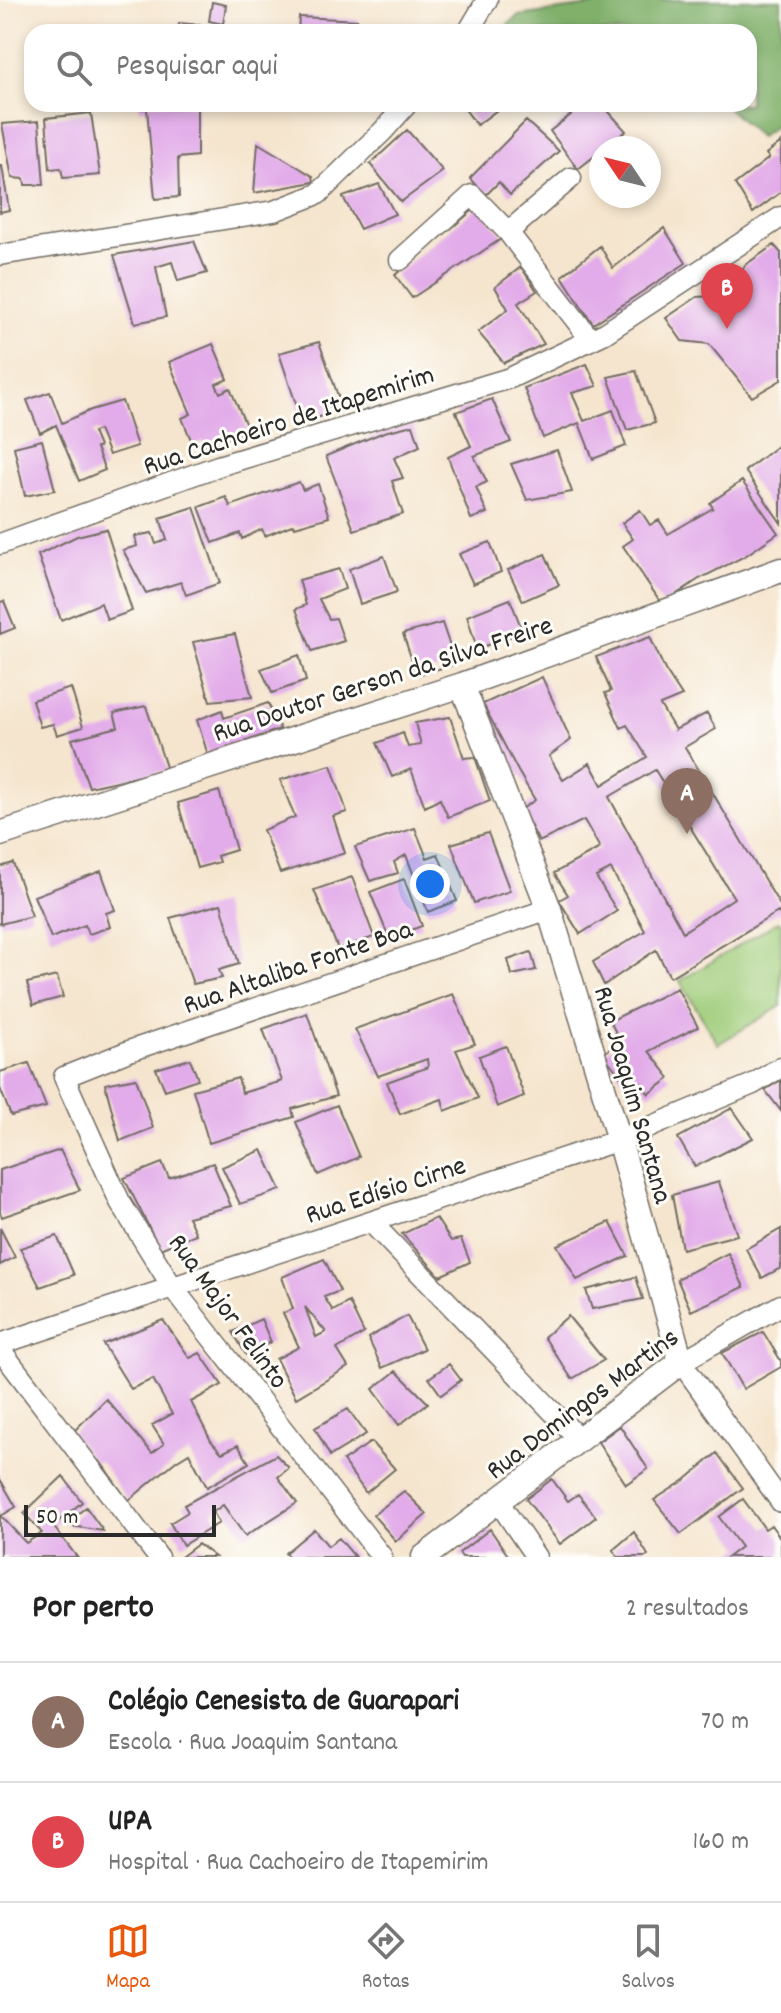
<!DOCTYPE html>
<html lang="pt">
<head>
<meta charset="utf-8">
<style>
  body { margin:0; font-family:Dekko,sans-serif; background:#f2f2f2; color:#222 }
  .compass { position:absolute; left:589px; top:136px; width:72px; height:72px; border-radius:50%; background:#fff; box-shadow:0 4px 12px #0003; rotate:305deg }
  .scale { position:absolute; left:24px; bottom:20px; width:192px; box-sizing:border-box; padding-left:8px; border:4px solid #2b2b2b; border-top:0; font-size:22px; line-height:28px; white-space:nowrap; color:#2b2b2b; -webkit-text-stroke:6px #fdfcf7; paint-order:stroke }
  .you { position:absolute; left:430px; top:884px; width:28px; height:28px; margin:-20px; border:6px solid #fff; border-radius:50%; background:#1a73e8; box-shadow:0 0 0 12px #1a73e833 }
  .badge { display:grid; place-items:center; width:52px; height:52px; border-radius:50%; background:#ea580c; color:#fff; font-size:26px; font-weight:700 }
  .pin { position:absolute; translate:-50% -66px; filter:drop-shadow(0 2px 4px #0008) }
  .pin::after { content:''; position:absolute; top:42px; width:28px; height:24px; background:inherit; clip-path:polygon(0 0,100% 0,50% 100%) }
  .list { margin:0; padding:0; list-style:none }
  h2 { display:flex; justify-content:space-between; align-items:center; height:104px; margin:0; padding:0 32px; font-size:34px }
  h2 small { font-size:26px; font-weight:400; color:#767676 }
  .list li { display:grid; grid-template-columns:52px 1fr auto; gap:24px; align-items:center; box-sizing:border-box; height:120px; padding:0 32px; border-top:2px solid #e0e0e0 }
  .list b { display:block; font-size:30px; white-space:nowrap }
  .list p { margin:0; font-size:26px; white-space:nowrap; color:#767676 }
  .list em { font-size:26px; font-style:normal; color:#767676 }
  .icon { flex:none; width:44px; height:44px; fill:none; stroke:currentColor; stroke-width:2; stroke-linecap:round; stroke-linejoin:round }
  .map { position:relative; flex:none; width:781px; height:1557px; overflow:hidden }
  .search { position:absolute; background:#fff; box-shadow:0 4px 12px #0003; left:24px; right:24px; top:24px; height:88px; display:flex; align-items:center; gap:20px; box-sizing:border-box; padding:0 28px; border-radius:24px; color:#767676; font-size:30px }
  .sheet { height:344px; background:#fff }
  nav { display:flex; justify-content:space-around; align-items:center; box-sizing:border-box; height:112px; border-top:2px solid #e0e0e0; background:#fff; font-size:22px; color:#767676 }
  nav a { display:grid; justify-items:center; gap:4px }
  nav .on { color:#ea580c }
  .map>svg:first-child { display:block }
  .green { fill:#a0cd7b; stroke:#667c53; stroke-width:2 }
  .forest { fill:#80b06b; stroke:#566e4b; stroke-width:2 }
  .building { fill:#e2abe9; fill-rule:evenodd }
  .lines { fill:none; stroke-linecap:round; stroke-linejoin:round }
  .minor-casing { stroke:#726c64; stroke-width:23 }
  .tertiary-casing { stroke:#726c64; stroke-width:27 }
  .minor { stroke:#fff; stroke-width:20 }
  .tertiary { stroke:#fff; stroke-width:24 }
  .labels { text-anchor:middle; stroke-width:6; stroke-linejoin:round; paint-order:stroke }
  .street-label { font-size:28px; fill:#2b2b2b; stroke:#fdfcf7 }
</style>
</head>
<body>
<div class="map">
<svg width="781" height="1557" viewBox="0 0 781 1557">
  <rect width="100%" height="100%" fill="#fdfcf7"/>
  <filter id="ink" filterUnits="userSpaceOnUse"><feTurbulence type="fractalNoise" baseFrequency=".0125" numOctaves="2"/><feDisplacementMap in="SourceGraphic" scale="16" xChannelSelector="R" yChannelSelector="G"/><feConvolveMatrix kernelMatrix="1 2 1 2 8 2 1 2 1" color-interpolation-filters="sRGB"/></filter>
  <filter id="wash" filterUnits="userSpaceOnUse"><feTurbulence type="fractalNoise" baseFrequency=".006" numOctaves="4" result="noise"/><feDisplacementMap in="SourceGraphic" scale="32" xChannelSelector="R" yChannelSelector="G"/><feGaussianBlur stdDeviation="1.8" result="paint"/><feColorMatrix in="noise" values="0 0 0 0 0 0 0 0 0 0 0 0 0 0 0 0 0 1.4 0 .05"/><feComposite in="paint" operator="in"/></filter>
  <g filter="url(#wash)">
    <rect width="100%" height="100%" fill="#f5e5ce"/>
    <path class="green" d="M779,921L781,924V1006L718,1044L680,981Z"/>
    <path class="forest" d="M632,0H781V121L760,137L723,104H749V32H499L518,16Z"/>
    <g id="blocks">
      <path class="building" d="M212,2L226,5L223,24L209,21Z
        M299,17L358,20L357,32H298Z
        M179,23L200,25L199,32H178Z
        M140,104H191V107H197V156L178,158L179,197L155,199L147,109H139Z
        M461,104H505L477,125Z
        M585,104H602L626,131L604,148H601V151L578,169L550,131Z
        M91,113L100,175L63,178L61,168L50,169L46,118Z
        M39,121L44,185H25L24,179L12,178L2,124Z
        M526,121L559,151L510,195L499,182L486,195L470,178Z
        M407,130L443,171L401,202L370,164Z
        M781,142V192L753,213L735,184L769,158L766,154Z
        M258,143L313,176L314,182L254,193Z
        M0,166H2L9,210L0,212Z
        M379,184L395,214L360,229L343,197Z
        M478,206L504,237L412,298L395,275Z
        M664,228L686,263L593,324L562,276L600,246L613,268Z
        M194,241L207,273L178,281L172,262L156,267L166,317L135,323L114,255Z
        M774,245L781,253V380L752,397L709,344L682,341L666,318L697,297L711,296L739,277L745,265Z
        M521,267L537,291L518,303L544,344L504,363L478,332L508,309L495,287Z
        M319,342L343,410L302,422L279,353Z
        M213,344L228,379L216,384L220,393L230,388L248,430L206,448L203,441L193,445L182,418L191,414L169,362Z
        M587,364L597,386L572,393L584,421L613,410L626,446L593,459L579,423L543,438L524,388Z
        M636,371L655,423L627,430L608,377Z
        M50,392L62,423L91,410L122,401L137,446L109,455L99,430L93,432L99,447L96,448L105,470L79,481L56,425L40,433L27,400Z
        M492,399L511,442L474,456L487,482L476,487L487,513L471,519L448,457L471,446L456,412Z
        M413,425L420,446L394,458L403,478L392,481L403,514L354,530L326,456L384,432Z
        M42,440L55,490L25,496L14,447Z
        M781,443V523L745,471Z
        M557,450L572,492L527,500L511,464Z
        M742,481L778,533L745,556L699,579L662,604L623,546L633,539L622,523L640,510L650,525L659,520L668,534L713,508L710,503Z
        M299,482L303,490L318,484L329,517L295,527L294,524L265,536L262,529L242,539L240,533L213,543L199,507L226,497L230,506Z
        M194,507L220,583L186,595L181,582L146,593L123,550L137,546L135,536L152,533L156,544L167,540L160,518Z
        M106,529L132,611L107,620L101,603L61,620L38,555L77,536Z
        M490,542L501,572L473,584L459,554Z
        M545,554L559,585L523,601L508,570Z
        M384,556L397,592L360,604L349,569Z
        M339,569L345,589L319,599L329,619L336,618L344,641L312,651L296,609L306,605L299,580Z
        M510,599L523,632L477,649L467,616Z
        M4,601L15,628L0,634V602Z
        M442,623L456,664L417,675L403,634Z
        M235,634L252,697L210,701L193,642Z
        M650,637L665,670L682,696L660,705L675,730L707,713L716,729L685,747L781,907V916L778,912L670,977L656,950L604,985L593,962L645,931L611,869L596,877L617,911L580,934L559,900L568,895L554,873L600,848L584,820L539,842L522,809L535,800L518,771L483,704L542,677L571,740L549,756L563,780L590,763L602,785L647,757L627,725L621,728L605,693L611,691L596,657ZM655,770L734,898L683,932L609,797Z
        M299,655L306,681L272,693L261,669Z
        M71,688L83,727L57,735L53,724L40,727L32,700Z
        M268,703L280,729L208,755L197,720L222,710L224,718Z
        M146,706L167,770L89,787L72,739L118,727L114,713Z
        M450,717L464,758L475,757L490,801L448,817L440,799L425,807L411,769L392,777L377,743L403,733L408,747L421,745L415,723Z
        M331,765L347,812L333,816L345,853L280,873L263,830L295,817L280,780Z
        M219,791L236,850L217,856L219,862L197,868L178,803Z
        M415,828L427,858L438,854L457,901L428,912L406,855L394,862L398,873L370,881L355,847Z
        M488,833L510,891L474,903L451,844Z
        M13,863L32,916L0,924V867Z
        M101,871L115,910L106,913L110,927L89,934L85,925L51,938L34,896Z
        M352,877L374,937L338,949L314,890Z
        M404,879L422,926L389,938L370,892Z
        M221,904L239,964L219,970L222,978L193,984L170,918Z
        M531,952L536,970L512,975L508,960Z
        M57,976L63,997L33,1005L27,983Z
        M677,988L698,1027L649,1051L670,1078L649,1094L640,1082L631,1089L603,1054L620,1041L610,1021Z
        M453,994L475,1044L456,1050L478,1098L445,1111L442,1099L400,1114L387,1082L428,1067L427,1059L378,1076L355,1029Z
        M307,1013L336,1096L292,1109L294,1117L209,1143L193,1090L238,1078L242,1093L282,1081L263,1029Z
        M506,1046L524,1096L497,1107L479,1056Z
        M190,1059L198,1079L165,1090L156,1069Z
        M29,1063L46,1107L11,1116L0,1088V1072Z
        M136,1078L153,1128L120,1141L105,1084Z
        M781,1080V1111L765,1090Z
        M337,1105L359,1157L318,1175L296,1122Z
        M732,1108L753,1138L695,1167L678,1138Z
        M60,1150L80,1190L2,1217L0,1212V1170Z
        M262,1150L281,1190L240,1204L222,1167Z
        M162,1163L169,1178L213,1163L231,1206L188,1217L196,1234L160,1249L124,1178Z
        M719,1182L737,1235L682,1249L672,1195Z
        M436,1218L451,1241L461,1239L470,1262L440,1276L402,1234Z
        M610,1222L628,1256L577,1280L557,1245Z
        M0,1228L15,1257L0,1265Z
        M781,1229V1268L762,1278L746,1249Z
        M57,1236L74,1275L40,1287L20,1248Z
        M728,1253L744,1287L691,1311L677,1279Z
        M324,1259L340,1291L324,1297L333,1311L349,1302L364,1333L337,1349L348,1367L296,1398L276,1359L299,1347L283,1313L293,1309L282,1277ZM305,1307L326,1332L316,1337Z
        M636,1277L643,1299L592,1309L586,1290Z
        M407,1316L424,1349L382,1368L368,1338Z
        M568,1316L604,1360L572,1379L544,1337Z
        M261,1319L271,1342L246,1355L233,1332Z
        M163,1320L190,1358L200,1353L222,1385L191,1402L211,1441L222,1453L238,1445L249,1463L207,1487L189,1453L176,1461L128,1501L100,1461L94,1462L72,1433L106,1399L152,1453L164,1444L152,1425L172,1414L153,1379L131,1389L103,1344Z
        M763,1332L781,1361V1367L743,1389L722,1353Z
        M449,1364L461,1380L441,1395L429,1378Z
        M396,1371L428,1403L399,1425L373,1389Z
        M348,1409L366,1434L330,1456L315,1428Z
        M620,1426L648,1469L626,1484L598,1442Z
        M371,1442L395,1469L366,1493L343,1461Z
        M717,1453L743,1488L681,1534L654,1500L685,1480Z
        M276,1455L289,1468L278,1477L297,1503L245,1536L223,1505L213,1512L219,1523L183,1545L170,1523L188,1512L184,1505Z
        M63,1476L82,1502L53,1526L77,1557H0V1479L16,1507L1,1516L26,1543L42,1533L24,1513Z
        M552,1479L568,1501L578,1494L596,1517L560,1544L526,1499Z
        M404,1491L427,1514L396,1541L373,1515Z
        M743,1499L765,1529L771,1525L781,1539V1557H728L741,1547L719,1517Z
        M86,1507L103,1531L65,1525Z
        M314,1529L328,1546L339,1538L355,1557H289L285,1553Z
        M490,1529L509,1557H462L459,1553Z
        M634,1532L648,1555L646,1557H618L613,1550Z
        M198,1544L215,1557H181Z"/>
    </g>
  </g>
  <g filter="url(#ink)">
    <use href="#blocks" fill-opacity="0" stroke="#726c64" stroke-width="2"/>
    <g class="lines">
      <defs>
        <path id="minor" d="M468,32L487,0
          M571,178L508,232L591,340
          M0,255L274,211L318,194L383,131L407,104
          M400,260L472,195L508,232
          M0,544L218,466L510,378L605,333L781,217
          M371,1222L579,1439
          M781,1305L681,1362L781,1502
          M0,1344L619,1140L753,1084L781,1067
          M0,1349L158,1557
          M498,1501L536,1557
          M382,1557L173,1288L120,1202L64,1077L129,1051L549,909"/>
        <path id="tertiary" d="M0,834L462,685L781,570
          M424,1557L681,1362L619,1140L549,909L462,685"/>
      </defs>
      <use href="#minor" class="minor-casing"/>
      <use href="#tertiary" class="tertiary-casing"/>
      <use href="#minor" class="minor"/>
      <use href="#tertiary" class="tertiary"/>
    </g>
  </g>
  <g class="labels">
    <g class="street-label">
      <text transform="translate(288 418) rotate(-18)" y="10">Rua Cachoeiro de Itapemirim</text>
      <text transform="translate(382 677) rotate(-18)" y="10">Rua Doutor Gerson da Silva Freire</text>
      <text transform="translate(297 965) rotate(-19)" y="10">Rua Altaliba Fonte Boa</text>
      <text transform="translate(635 1094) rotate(74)" y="10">Rua Joaquim Santana</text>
      <text transform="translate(385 1188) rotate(-18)" y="10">Rua Edísio Cirne</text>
      <text transform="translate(230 1310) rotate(54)" y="10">Rua Major Felinto</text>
      <text transform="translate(581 1402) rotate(-37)" y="10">Rua Domingos Martins</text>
    </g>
  </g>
</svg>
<svg class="compass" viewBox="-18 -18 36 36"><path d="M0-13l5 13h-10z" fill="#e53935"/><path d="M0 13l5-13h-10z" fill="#767676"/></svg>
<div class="scale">50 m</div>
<div class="you"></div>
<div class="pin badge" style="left:687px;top:834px;background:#8d6e63">A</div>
<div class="pin badge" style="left:727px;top:329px;background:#e0444e">B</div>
<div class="search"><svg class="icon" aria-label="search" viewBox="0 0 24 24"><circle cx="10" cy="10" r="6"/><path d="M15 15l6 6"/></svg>Pesquisar aqui</div>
</div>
<section class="sheet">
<h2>Por perto<small>2 resultados</small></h2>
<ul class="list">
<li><span class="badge" style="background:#8d6e63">A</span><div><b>Colégio Cenesista de Guarapari</b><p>Escola · Rua Joaquim Santana</p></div><em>70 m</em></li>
<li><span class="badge" style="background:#e0444e">B</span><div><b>UPA</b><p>Hospital · Rua Cachoeiro de Itapemirim</p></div><em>160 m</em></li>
</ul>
</section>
<nav>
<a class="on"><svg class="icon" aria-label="map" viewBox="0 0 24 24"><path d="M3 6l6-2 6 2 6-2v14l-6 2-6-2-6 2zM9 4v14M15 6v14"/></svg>Mapa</a>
<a><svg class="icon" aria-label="directions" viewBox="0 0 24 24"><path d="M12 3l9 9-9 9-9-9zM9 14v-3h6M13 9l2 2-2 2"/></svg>Rotas</a>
<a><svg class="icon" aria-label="saved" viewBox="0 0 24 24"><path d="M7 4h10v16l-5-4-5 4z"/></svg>Salvos</a>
</nav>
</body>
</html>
